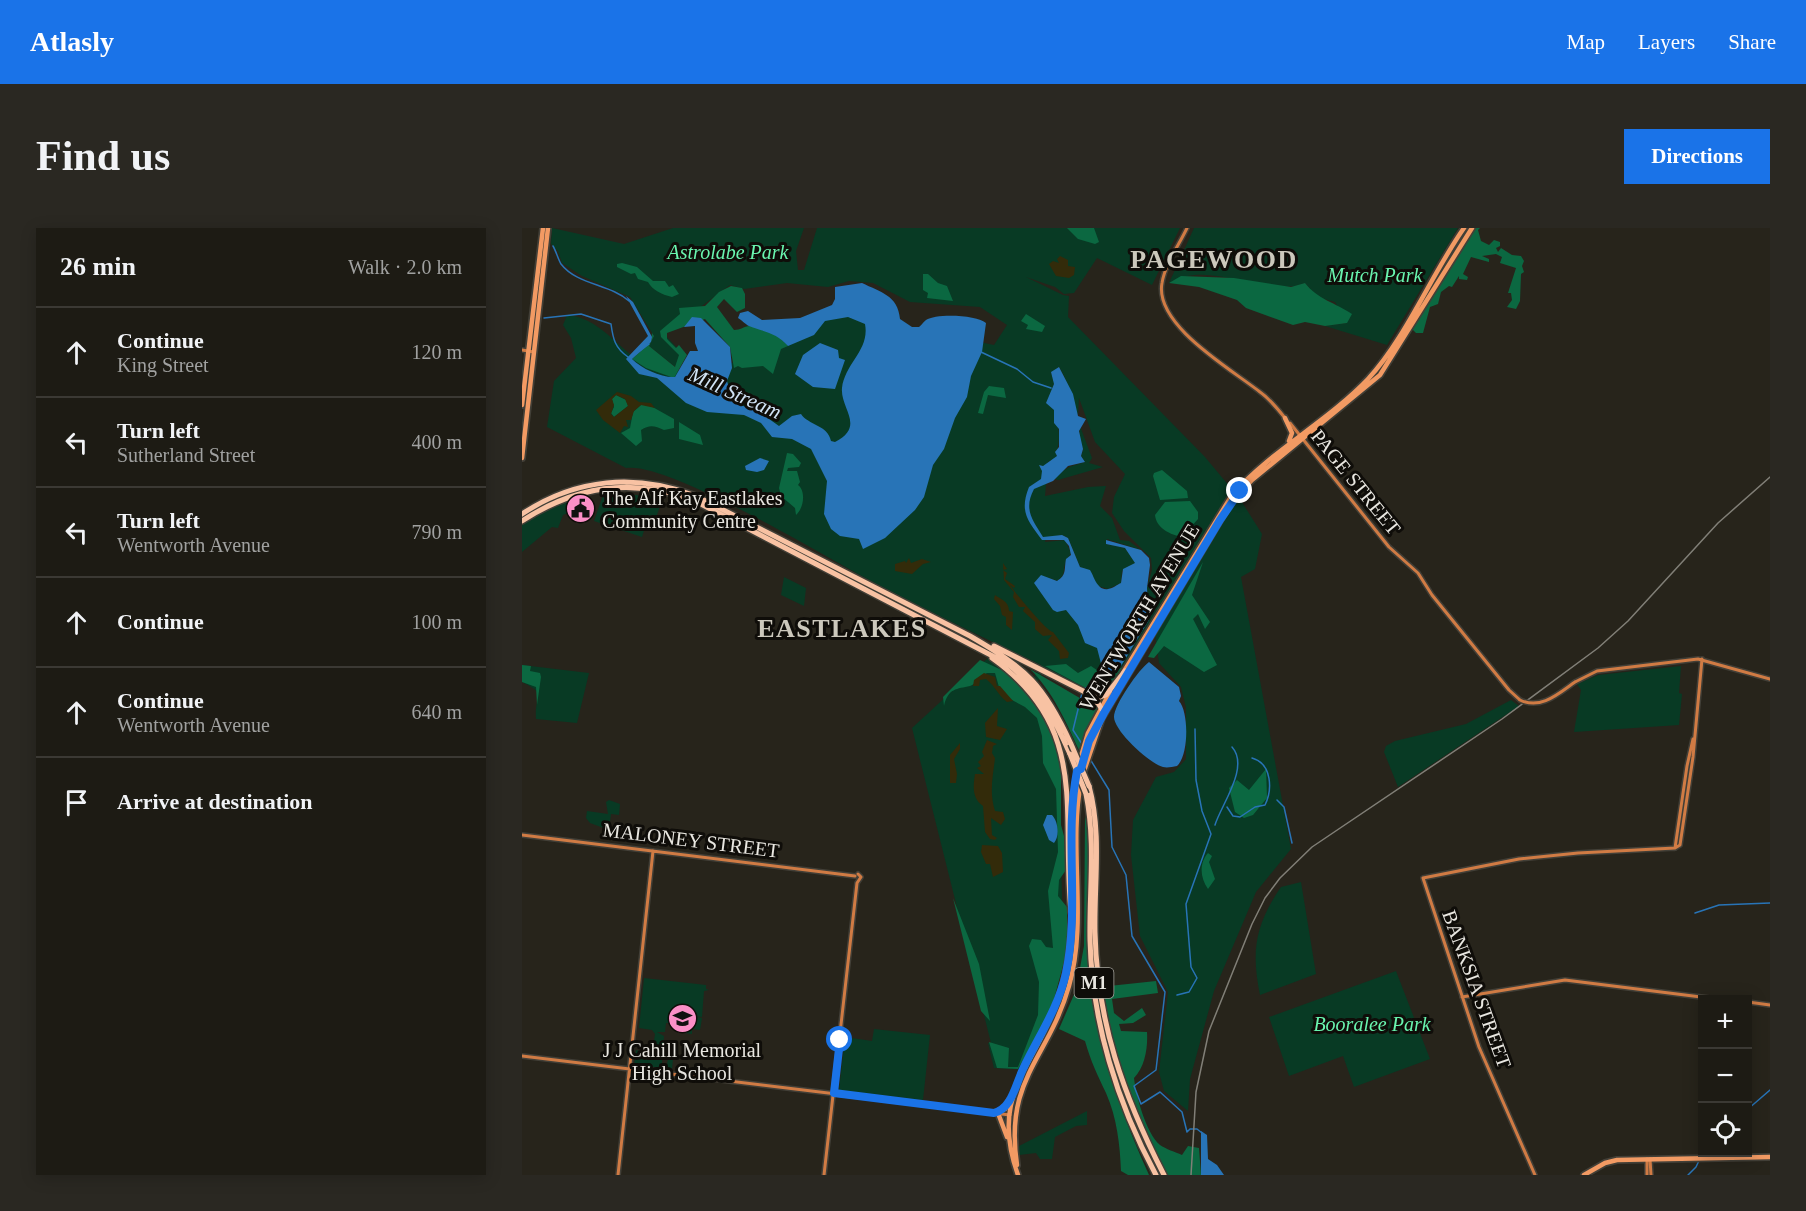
<!DOCTYPE html>
<html lang="en">
<head>
<meta charset="utf-8">
<style>
  body { margin:0; font-family:Georgia,serif; background:#2a2822; color:#f1f3f6 }
  .controls { position:absolute; right:18px; bottom:18px; display:grid; overflow:hidden; border-radius:0px; box-shadow:0 3px 15px #0003 }
  .controls button { width:54px; height:54px; display:grid; place-items:center; padding:0; border:0; border-bottom:2px solid #3b3934; background:#1d1b14; color:#f1f3f6; font:30px sans-serif }
  .stop { position:absolute; width:18px; height:18px; margin:-14px; border:4px solid #1a73e8; border-radius:50%; background:#fff }
  .stop.end { background:#1a73e8; border-color:#fff; box-shadow:0 2px 6px #0008 }
  .list { margin:0; padding:0; list-style:none }
  h2 { display:flex; justify-content:space-between; align-items:center; height:78px; margin:0; padding:0 24px; font-size:26px }
  h2 small { font-size:20px; font-weight:400; color:#a0a1a0 }
  .list li { display:grid; grid-template-columns:39px 1fr auto; gap:18px; align-items:center; box-sizing:border-box; height:90px; padding:0 24px; border-top:2px solid #3b3934 }
  .list b { display:block; font-size:22px; white-space:nowrap }
  .list p { margin:0; font-size:20px; white-space:nowrap; color:#a0a1a0 }
  .list em { font-size:20px; font-style:normal; color:#a0a1a0 }
  .icon { flex:none; width:33px; height:33px; fill:none; stroke:currentColor; stroke-width:2; stroke-linecap:round; stroke-linejoin:round }
  .map { position:relative; flex:none; width:1248px; height:947px; overflow:hidden; border-radius:0px }
  header { display:flex; align-items:center; gap:36px; box-sizing:border-box; height:84px; padding:0 30px; background:#1a73e8; color:#fff }
  header strong { font-size:28px }
  nav { display:flex; gap:33px; margin-inline-start:auto; font-size:21px }
  .intro { display:flex; align-items:center; justify-content:space-between; box-sizing:border-box; height:144px; padding:0 36px }
  h1 { margin:0; font-size:42px }
  .button { padding:15px 27px; border-radius:0px; background:#1a73e8; color:#fff; font-size:21px; font-weight:700 }
  main { display:flex; gap:36px; padding:0 36px }
  aside { flex:1; background:#1d1b14; border-radius:0px; box-shadow:0 3px 15px #0003 }
  .map>svg:first-child { display:block }
  .green { fill:#083a24; fill-rule:evenodd }
  .forest { fill:#0b6841 }
  .sand { fill:#332b0a; fill-rule:evenodd }
  .water { fill:#2874b7 }
  .lines { fill:none; stroke-linecap:round; stroke-linejoin:round }
  .stream { stroke:#2874b7; stroke-width:1.5 }
  .secondary-casing { stroke:#423f37; stroke-width:6 }
  .primary-casing { stroke:#423f37; stroke-width:8 }
  .highway-casing { stroke:#423f37; stroke-width:8 }
  .secondary { stroke:#d07b44; stroke-width:3 }
  .primary { stroke:#f29a63; stroke-width:4.5 }
  .highway { stroke:#f8c2a3; stroke-width:5 }
  .rail { stroke:#817f77; stroke-width:1.5 }
  .secondary-bridge-casing { stroke:#423f37; stroke-width:6; stroke-linecap:butt }
  .highway-bridge-casing { stroke:#423f37; stroke-width:8; stroke-linecap:butt }
  .secondary-bridge { stroke:#d07b44; stroke-width:3 }
  .highway-bridge { stroke:#f8c2a3; stroke-width:5 }
  .route { stroke:#1a73e8; stroke-width:8 }
  .labels { text-anchor:middle; stroke-width:6; stroke-linejoin:round; paint-order:stroke }
  .shield { fill:#0f0d09; stroke:#a8a6a0; stroke-width:1.5 }
  .shield-label { font-size:18px; font-weight:bold; fill:#e9e7e1 }
  .park-label { font-size:20px; font-style:italic; fill:#69f5af; stroke:#0f0d09 }
  .street-label { font-size:20px; fill:#e9e7e1; stroke:#0f0d09 }
  .poi-label { font-size:20px; fill:#e9e7e1; stroke:#0f0d09; text-anchor:start }
  .water-label { font-size:21px; font-style:italic; fill:#d1e3f5; stroke:#0f0d09 }
  .district-label { font-size:26px; font-weight:bold; letter-spacing:1.5px; fill:#ccc8bc; stroke:#0f0d09 }
</style>
</head>
<body>
<header>
<strong>Atlasly</strong>
<nav><a>Map</a><a>Layers</a><a>Share</a></nav>
</header>
<div class="intro"><h1>Find us</h1><a class="button">Directions</a></div>
<main>
<aside>
<h2>26 min<small>Walk · 2.0 km</small></h2>
<ul class="list">
<li><svg class="icon" aria-label="ahead" viewBox="0 0 24 24"><path d="M12 20V5M6 11l6-6 6 6"/></svg><div><b>Continue</b><p>King Street</p></div><em>120 m</em></li>
<li><svg class="icon" aria-label="left" viewBox="0 0 24 24"><path d="M17 20v-9H6M10 6l-5 5 5 5"/></svg><div><b>Turn left</b><p>Sutherland Street</p></div><em>400 m</em></li>
<li><svg class="icon" aria-label="left" viewBox="0 0 24 24"><path d="M17 20v-9H6M10 6l-5 5 5 5"/></svg><div><b>Turn left</b><p>Wentworth Avenue</p></div><em>790 m</em></li>
<li><svg class="icon" aria-label="ahead" viewBox="0 0 24 24"><path d="M12 20V5M6 11l6-6 6 6"/></svg><div><b>Continue</b></div><em>100 m</em></li>
<li><svg class="icon" aria-label="ahead" viewBox="0 0 24 24"><path d="M12 20V5M6 11l6-6 6 6"/></svg><div><b>Continue</b><p>Wentworth Avenue</p></div><em>640 m</em></li>
<li><svg class="icon" aria-label="arrive" viewBox="0 0 24 24"><path d="M6 21V4h12l-3 4 3 4H6"/></svg><div><b>Arrive at destination</b></div></li>
</ul>
</aside>
<div class="map">
<svg width="1248" height="947" viewBox="0 0 1248 947">
  <rect width="100%" height="100%" fill="#27241b"/>
  <path class="green" d="M30,0L102,16L151,0H282L274,23L276,42H282L295,0H658L630,57L575,30L552,65L542,66L533,59L504,49L541,67L547,68L546,89L683,229L718,271L740,306L733,341L719,349L769,621L734,664L692,763L668,851L666,883L642,863L637,844L646,764L618,708L609,627L611,592L634,549L652,544L664,531V480L659,459L637,435L631,391L582,467L576,469L523,440L509,466L523,488L537,523L540,670L526,777L496,841L472,840L466,815H469L390,500L466,430L505,462L519,437C462,410 406,383 351,354C305,330 146,233 104,240L25,199L32,153L54,130L49,110L41,97L45,87C85,90 103,136 142,144C149,145 161,142 169,142C199,139 225,133 252,119C280,105 290,92 322,86L472,117L485,97L458,79L388,74L351,55L327,53L306,59L265,55L222,61L208,57L142,106L161,126L156,141L127,118L132,108L108,69L60,48L40,35L36,23L29,16ZM537,139C546,153 550,170 556,187L557,170L573,214L603,246L592,269L590,285L602,303L629,330L630,342L625,360L628,387L607,426L528,350L535,353C545,346 540,342 544,333C545,330 548,328 549,325L543,312L523,314L524,310L540,307L546,310L558,339L566,342L576,358L586,361L599,355L600,343L612,337L613,334L603,320L584,316L585,311L619,322L607,313L598,312L590,290L578,278L584,258L566,259L523,268L526,234L535,230L534,223C538,219 537,203 536,196L532,195C535,176 524,174 533,153L529,145Z
    M672,0H936L865,117L803,98L825,95L813,74L795,69L783,55C745,71 688,30 647,55Z
    M558,198L570,230L567,235L581,239L536,252L533,251C542,239 550,238 563,234L559,228L561,222L557,210Z
    M96,265L141,270L132,295L125,293L120,309L72,293L81,267Z
    M50,270L46,285L41,287L36,300L30,299L0,324V297L16,286Z
    M262,349L284,360L282,378L259,367Z
    M0,437L67,445L55,495L14,491C12,465 26,467 0,454Z
    M1159,438L1157,465L1160,466L1157,497L1052,504L1059,462L1055,456L1076,447Z
    M989,472L997,478L876,559L862,524L864,518L873,513L944,496Z
    M87,572L98,576L97,587L89,586L87,602L68,595L64,590L65,583L86,586L84,574Z
    M779,654L794,746L738,767C729,723 733,697 759,659Z
    M874,743L908,831L832,859L821,828L767,848L747,789Z
    M122,750L184,757V761L187,762L182,763L180,789L172,788L180,790L178,802L170,801V806L162,805L163,797L155,796L153,804V796L144,795L143,804H135L142,808L140,835L145,836L146,831H151L150,841L112,837L114,822L130,826L133,806L130,802L117,800Z
    M352,801L408,807L401,872L317,862L323,809L350,813Z
    M565,883V897L554,898L533,909L530,931H518L514,925L497,927V918Z"/>
  <path class="forest" d="M545,0H572L577,14L573,16L556,11Z
    M952,0H958L956,2L959,13L967,17L972,12L978,14V18L974,20L976,24L979,20L990,27L999,28L1002,33L1000,38L1002,44L999,46L998,73L994,81L985,79L990,72L989,65H986L994,40L978,35L980,29L974,26L960,28L967,31V34L949,29L941,46L946,49L945,52L937,51V48L930,59L927,58L919,64L916,76L908,79L901,105H894L890,101L895,92Z
    M100,35L115,39L131,53H143L147,59L151,57L157,66L150,69C141,67 130,62 126,54L116,51L113,45L109,46L95,39V36Z
    M401,46H406L416,55L425,58L431,73L405,70L406,65L401,62Z
    M659,48L712,50L769,59L783,55C795,71 814,75 830,86L825,95L803,98L783,94L771,97L724,80L715,72L677,59L647,55Z
    M209,58L220,60L223,66V80L215,84L202,71L195,79L212,102C219,102 220,99 227,98C240,95 259,109 266,118L259,121L251,146L241,138L220,140L216,138L212,140L208,119L183,91L145,105V111L154,120L157,117L165,127L152,150L124,140L110,131L129,114L130,105L132,108L127,118L153,139L157,127L139,109L138,103L158,86L157,80L183,78L197,64Z
    M504,86L523,98L520,104L504,101L506,97L499,93Z
    M467,158L482,160L484,170L466,167L461,186L456,185L462,164Z
    M94,167L104,172L106,178L92,189L89,185L92,179L90,171Z
    M119,177H127L152,191V200L142,202C133,198 128,196 119,202L120,213L114,218L99,205L108,200L111,184Z
    M157,194L178,207L181,217L157,211Z
    M265,225L271,226L279,235L277,239L266,240L265,243H275L278,254L276,257C284,263 282,280 274,287L273,280L259,268L257,260Z
    M640,242L665,263L666,270L638,272L631,248L632,245Z
    M668,273L676,284V291L660,309C649,307 634,300 633,287L643,274Z
    M681,334L670,367L688,394L683,401L676,386L671,391L695,437L682,444L642,418L632,430L626,429Z
    M458,432L484,444L514,476L530,505L539,541V597L542,608L544,642L537,652L536,668L545,679V723L529,782L496,841L475,840L467,814L487,820L486,839H496L516,787L517,754L507,718L510,711L519,712L524,719L531,720L526,663L536,624L534,561L521,535L520,508L515,490L503,479L479,466L473,445H465C460,448 454,456 448,458C435,461 426,460 422,478L421,469Z
    M544,436L556,445L569,438L582,447L601,439L582,463L573,465L523,438Z
    M0,437L9,438L8,443L18,445L19,449L15,477L14,459L0,454Z
    M508,441L575,480L557,522C543,492 531,464 508,441Z
    M744,541L745,570L731,587L722,590L713,584L707,560L715,552L727,562Z
    M563,588C574,628 563,674 565,715C570,797 593,873 627,947H606L599,943C598,917 595,890 584,865C575,846 569,834 563,813L537,801L554,762L562,718Z
    M686,625L690,628L687,634L693,651L686,661C678,650 677,635 686,625Z
    M431,670L457,736L468,793L459,783Z
    M579,748H583L587,758L634,753L636,765L590,771L592,785L602,793L620,780L624,787L611,795L597,796L599,803L625,804C626,819 623,839 612,850C614,868 624,905 638,917C644,921 653,924 660,927L666,918L677,920L679,947H646C609,881 589,824 579,748Z"/>
  <path class="sand" d="M538,28L546,32V38L553,39L552,47L547,50L534,48L527,36L531,33L537,35L535,31Z
    M95,164L109,168L117,174L129,175L133,180L119,177L112,183L109,192H104L106,199L102,198L98,205L81,192L74,182ZM94,167L103,171L106,178L92,189L89,186L92,177L90,171Z
    M387,330L389,335L400,331L409,334L401,336L390,346L373,343V336L383,333L384,335Z
    M481,335L485,341L481,342L485,345L483,351L493,358L492,360L488,357C491,362 525,404 531,404L547,425L546,430L538,431L537,423L526,412L530,407L521,408L513,401V394L501,383L503,379H497L491,369L492,364L482,352Z
    M473,367C478,371 487,373 487,383L491,384L490,402L484,397V389L480,387L478,378L472,371Z
    M462,445L473,449L475,458H478L491,473L485,474C475,466 474,459 464,451L458,452L457,458H451L452,452Z
    M476,480L475,498L485,501L478,512L464,509L463,495Z
    M465,512L475,516L471,518L470,525L473,530C471,548 467,564 473,583L481,584L483,591L479,597L469,590L470,607L475,610L473,612L468,611L463,604L461,578C450,570 451,559 453,546H462L455,540L459,538L456,534L462,528L460,524Z
    M438,515V521L432,531L435,546L434,555H428V527Z
    M460,617L476,618L480,625L481,644L471,649L468,636H464L459,624Z"/>
  <path class="water" d="M340,55C358,64 376,67 378,91L390,99H397C400,97 401,94 404,92C414,85 456,87 464,95L460,124L449,148L445,169L433,190L422,221L411,237L402,269L393,282L363,310L341,321L337,311L318,308L309,301L302,286L305,253L289,221L270,211L250,209L239,195L222,187L185,184L164,175L135,150L117,146L104,131L126,108L104,68L111,74L130,109L129,114L110,131C120,141 140,150 153,149L168,123H176L173,115V98L162,99L170,89L179,90L208,119L210,140L205,153L211,174L237,184L257,198L270,188L279,186C286,197 306,197 309,213L313,214C344,198 318,181 320,160C323,135 348,122 343,96L326,89L303,93L292,107L266,118C255,105 243,104 227,98C224,97 220,92 216,90L218,85L226,83L240,92L278,90L310,77L313,71V59Z
    M298,115L316,122L317,130L323,132L313,161L291,159L273,146L281,127Z
    M537,139L551,166L556,188L564,191L557,203L561,221L559,228L563,234L546,238L531,253L512,261C501,282 511,292 521,309L540,307L546,310L558,339L568,342C572,348 575,363 586,361C592,360 594,357 599,355L601,341L613,335L603,320L584,316V312L619,322L627,330L628,337L625,360L627,392L599,438L583,451L575,420L563,415L556,397L544,382L535,384L531,382L512,355L519,347L535,353C545,347 542,341 544,331L549,327L547,318L542,312H520C506,293 497,284 507,259L519,251L520,243L517,237L521,238L535,228L533,224L537,219V201L532,195V182L524,175L532,156L529,144Z
    M238,230L247,233L242,242L235,244L224,242L223,238Z
    M627,434L657,459L659,468L657,473C667,484 667,527 655,538C650,539 645,540 641,539C628,536 592,503 592,489C592,477 617,441 627,434Z
    M525,587H530C536,593 538,608 532,615L527,612L521,597Z
    M679,903L685,907L686,931L695,937L702,947H679Z"/>
  <g class="lines">
    <path class="stream" d="M31,18C34,23 36,31 39,36C55,57 88,56 107,73
      M22,90L59,86L89,96C91,111 93,120 106,129
      M459,124L495,141L511,154L529,160
      M114,126L127,116
      M562,461L586,448
      M560,465L551,502L560,516
      M568,531L587,562L590,619L604,647L610,708L643,764L634,842L612,858L619,876L638,864L660,884L665,904L668,901H675L680,905
      M755,572L762,579L770,615
      M705,579L711,588L718,589L733,579L743,577C750,563 751,536 730,530
      M693,597C699,577 728,539 710,519
      M1173,685L1197,677L1248,675
      M655,767L667,764L675,750L669,739L664,676L689,606L680,583L674,552L673,501
      M1226,881L1248,862
      M1166,947L1174,939L1181,924"/>
    <defs>
      <path id="secondary" d="M665,0C657,17 643,36 640,55C632,97 709,141 738,164C748,171 755,180 763,190
        M0,122L12,124
        M768,195L867,319L896,345L910,367L987,462L998,472
        M1053,454L1075,443L1176,431L1248,451
        M0,607L333,648
        M1153,620L1158,617L1171,529L1180,431
        M1153,620L1165,538L1171,511
        M940,769L1043,752L1203,772
        M1226,774L1248,777
        M0,828L488,887
        M1125,931V947
        M1128,931L1129,947
        M96,947L131,623
        M302,947L335,655L339,649L336,646
        M1013,947L957,819L901,650L997,631L1056,625L1153,620"/>
      <path id="primary" d="M0,177L21,0
        M763,190L770,205L767,213
        M0,230L26,0
        M601,445L710,267C750,222 805,194 846,151C884,110 909,47 942,0
        M561,531L569,511
        M557,535L566,505L588,464
        M561,546L580,490L708,276L730,252L858,147L950,0
        M550,658L551,576L555,544
        M472,885L483,881L487,873
        M476,885L485,909
        M495,937C482,850 526,832 547,758C566,692 546,621 559,554
        M496,947C467,867 512,839 536,772C547,742 549,712 550,681
        M1062,947L1083,935L1095,932L1248,929"/>
      <path id="highway" d="M0,286C54,250 114,245 174,268L448,408C505,441 522,457 549,516
        M0,293C55,257 114,249 175,274L486,436C517,461 532,490 548,526
        M472,418L575,470L584,467L603,443
        M470,430C568,500 539,581 549,684
        M568,471L576,475L582,485
        M567,558C580,606 572,654 573,704C575,794 601,867 642,947
        M564,566C574,615 567,663 568,712C570,794 595,875 634,947"/>
    </defs>
    <use href="#secondary" class="secondary-casing"/>
    <use href="#primary" class="primary-casing"/>
    <use href="#highway" class="highway-casing"/>
    <use href="#secondary" class="secondary"/>
    <use href="#primary" class="primary"/>
    <use href="#highway" class="highway"/>
    <path class="rail" d="M669,947L674,864L687,803L730,696L743,670L758,650L790,619L980,491L1076,420L1106,393L1196,295L1248,249"/>
    <defs>
      <path id="secondary-bridge" d="M998,472C1019,482 1036,466 1053,454"/>
      <path id="highway-bridge" d="M549,516L567,558
        M548,526L564,566"/>
    </defs>
    <use href="#secondary-bridge" class="secondary-bridge-casing"/>
    <use href="#highway-bridge" class="highway-bridge-casing"/>
    <use href="#secondary-bridge" class="secondary-bridge"/>
    <use href="#highway-bridge" class="highway-bridge"/>
  </g>
  <g class="lines">
    <path class="route" d="M318,812L312,865L472,885C490,880 493,858 501,841C516,809 536,781 544,745C558,679 542,610 555,543L559,541L567,513L582,485L698,292L718,263"/>
  </g>
  <defs>
    <symbol id="civic-disc" viewBox="-11 -11 22 22"><circle r="9.5" fill="#fa8fc7" stroke="#0f0d09"/><path d="M-.6-6.5H3V-4.5H.6V-3L4-1V1h2V6H-6V1h2V-1L-.6-3ZM-1.2 2.5V6h2.4V2.5Z" fill="#111"/></symbol>
    <symbol id="school-disc" viewBox="-11 -11 22 22"><circle r="9.5" fill="#fa8fc7" stroke="#0f0d09"/><path d="M0-5L7-2L0 1L-7-2ZM-4 1L0 2.5L4 1V4Q0 6-4 4Z" fill="#111"/></symbol>
  </defs>
  <g fill-rule="evenodd">
    <use href="#civic-disc" x="42" y="264" width="33" height="33"/>
    <use href="#school-disc" x="144" y="774" width="33" height="33"/>
  </g>
  <g class="labels">
    <rect class="shield" x="552.5" y="740" width="39" height="30" rx="4.5"/>
    <g class="shield-label">
      <text x="572" y="761">M1</text>
    </g>
    <g class="park-label">
      <text x="206" y="31">Astrolabe Park</text>
      <text x="853" y="54">Mutch Park</text>
      <text x="850" y="803">Booralee Park</text>
    </g>
    <g class="street-label">
      <text transform="translate(834 254) rotate(51)" y="7">PAGE STREET</text>
      <text transform="translate(617 389) rotate(-59)" y="7">WENTWORTH AVENUE</text>
      <text transform="translate(169 612) rotate(7)" y="7">MALONEY STREET</text>
      <text transform="translate(955 761) rotate(70)" y="7">BANKSIA STREET</text>
    </g>
    <g class="poi-label">
      <text x="80" y="277">The Alf Kay Eastlakes<tspan x="80" dy="23">Community Centre</tspan></text>
      <text x="160" y="829" text-anchor="middle">J J Cahill Memorial<tspan x="160" dy="23">High School</tspan></text>
    </g>
    <g class="water-label">
      <text transform="translate(213 165) rotate(24)" y="7">Mill Stream</text>
    </g>
    <g class="district-label">
      <text x="692" y="40">PAGEWOOD</text>
      <text x="320" y="409">EASTLAKES</text>
    </g>
  </g>
</svg>
<div class="controls">
<button>+</button>
<button>−</button>
<button><svg class="icon" aria-label="locate" viewBox="0 0 24 24"><circle cx="12" cy="12" r="6"/><path d="M12 2v4M12 18v4M2 12h4M18 12h4"/></svg></button>
</div>
<div class="stop" style="left:318px;top:812px"></div>
<div class="stop end" style="left:718px;top:263px"></div>
</div>
</main>
</body>
</html>
